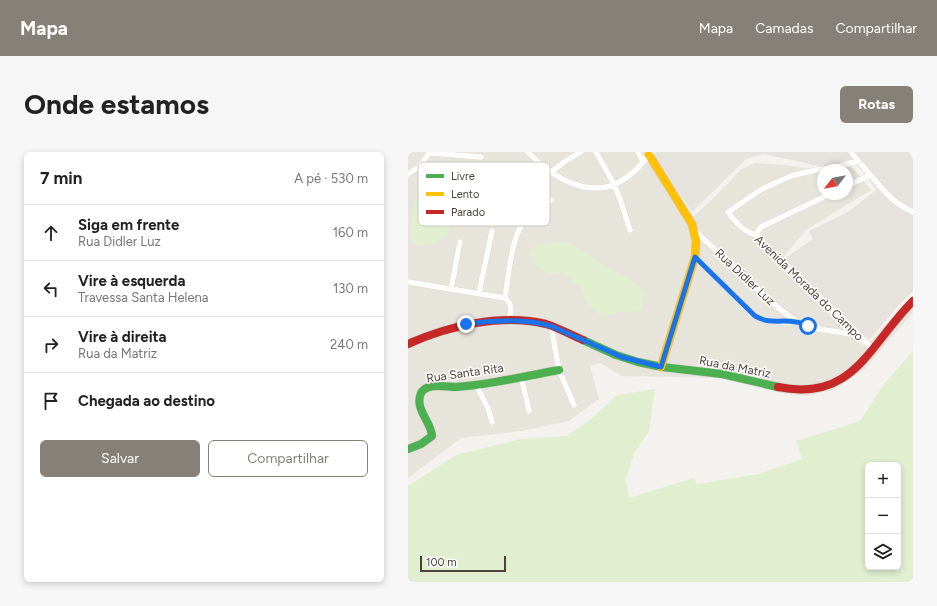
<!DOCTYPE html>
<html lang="pt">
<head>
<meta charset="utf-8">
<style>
  body { margin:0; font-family:Figtree,sans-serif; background:#f6f6f6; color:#222 }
  .controls { position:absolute; right:12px; bottom:12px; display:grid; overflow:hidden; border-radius:6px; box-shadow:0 2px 6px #0003 }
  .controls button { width:36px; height:36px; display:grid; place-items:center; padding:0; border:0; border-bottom:1px solid #e0e0e0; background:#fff; color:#222; font:20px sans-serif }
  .compass { position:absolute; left:409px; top:12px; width:36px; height:36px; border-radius:50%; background:#fff; box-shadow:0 2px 6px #0003; rotate:239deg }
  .scale { position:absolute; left:12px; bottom:10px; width:86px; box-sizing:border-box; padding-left:4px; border:2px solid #4b4439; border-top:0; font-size:11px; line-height:14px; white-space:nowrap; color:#4b4439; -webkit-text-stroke:3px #fff; paint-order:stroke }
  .stop { position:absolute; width:12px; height:12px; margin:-9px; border:3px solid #1a73e8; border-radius:50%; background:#fff }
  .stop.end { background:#1a73e8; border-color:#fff; box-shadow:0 1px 4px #0008 }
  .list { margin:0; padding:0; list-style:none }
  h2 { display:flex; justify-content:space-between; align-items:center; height:52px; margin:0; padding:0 16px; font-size:17px }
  h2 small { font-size:13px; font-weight:400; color:#767676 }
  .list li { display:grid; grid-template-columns:26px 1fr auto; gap:12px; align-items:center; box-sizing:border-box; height:56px; padding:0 16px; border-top:1px solid #e0e0e0 }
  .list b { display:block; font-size:15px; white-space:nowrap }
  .list p { margin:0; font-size:13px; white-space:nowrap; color:#767676 }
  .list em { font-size:13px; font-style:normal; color:#767676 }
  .actions { display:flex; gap:8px; padding:12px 16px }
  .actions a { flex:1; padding:9px 0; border:1px solid #868178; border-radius:6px; text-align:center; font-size:14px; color:#868178 }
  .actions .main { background:#868178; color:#fff }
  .icon { flex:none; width:22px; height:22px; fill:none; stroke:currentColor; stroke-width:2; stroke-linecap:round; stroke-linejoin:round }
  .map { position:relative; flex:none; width:505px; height:430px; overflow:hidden; border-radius:6px }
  header { display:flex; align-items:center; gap:24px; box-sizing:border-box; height:56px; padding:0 20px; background:#868178; color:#fff }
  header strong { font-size:19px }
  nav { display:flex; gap:22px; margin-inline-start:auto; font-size:14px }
  .intro { display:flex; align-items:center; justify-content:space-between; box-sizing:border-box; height:96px; padding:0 24px }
  h1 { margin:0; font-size:28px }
  .button { padding:10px 18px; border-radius:6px; background:#868178; color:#fff; font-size:14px; font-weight:700 }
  main { display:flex; gap:24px; padding:0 24px }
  aside { flex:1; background:#fff; border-radius:6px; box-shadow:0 2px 6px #0003 }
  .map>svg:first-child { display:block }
  .residential { fill:#e7e4dc }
  .industrial { fill:#e6e2de }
  .green { fill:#e1eecf; fill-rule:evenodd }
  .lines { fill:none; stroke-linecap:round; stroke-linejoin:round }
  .street-casing { stroke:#d2d0cb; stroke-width:6 }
  .fast-casing { stroke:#d3cfc5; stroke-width:9 }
  .slow-casing { stroke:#d3cfc5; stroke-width:9 }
  .jam-casing { stroke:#d3cfc5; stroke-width:9 }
  .street { stroke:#fdfdfc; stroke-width:5.5 }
  .fast { stroke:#4caf50; stroke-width:8 }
  .slow { stroke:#ffc107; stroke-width:8 }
  .jam { stroke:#c62828; stroke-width:8 }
  .route { stroke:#1a73e8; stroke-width:5 }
  .labels { text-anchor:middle; stroke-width:3; stroke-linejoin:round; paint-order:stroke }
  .street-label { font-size:12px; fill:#4b4439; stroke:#fff }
  .key { fill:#fff; stroke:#c9c7c4; stroke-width:1 }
  .key-label { font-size:11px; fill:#4b4439 }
</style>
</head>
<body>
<header>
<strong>Mapa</strong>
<nav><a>Mapa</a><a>Camadas</a><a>Compartilhar</a></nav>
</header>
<div class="intro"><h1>Onde estamos</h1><a class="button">Rotas</a></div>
<main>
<aside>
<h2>7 min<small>A pé · 530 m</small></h2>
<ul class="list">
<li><svg class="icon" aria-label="ahead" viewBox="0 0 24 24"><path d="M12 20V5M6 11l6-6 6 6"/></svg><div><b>Siga em frente</b><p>Rua Didler Luz</p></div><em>160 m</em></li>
<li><svg class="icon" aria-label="left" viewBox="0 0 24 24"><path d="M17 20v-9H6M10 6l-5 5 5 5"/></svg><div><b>Vire à esquerda</b><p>Travessa Santa Helena</p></div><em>130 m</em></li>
<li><svg class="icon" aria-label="right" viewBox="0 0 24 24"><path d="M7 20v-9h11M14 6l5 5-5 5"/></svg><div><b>Vire à direita</b><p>Rua da Matriz</p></div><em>240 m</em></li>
<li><svg class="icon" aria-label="arrive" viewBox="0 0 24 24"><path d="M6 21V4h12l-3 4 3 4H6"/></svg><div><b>Chegada ao destino</b></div></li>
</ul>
<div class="actions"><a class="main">Salvar</a><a>Compartilhar</a></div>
</aside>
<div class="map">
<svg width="505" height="430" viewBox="0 0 505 430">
  <rect width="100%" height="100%" fill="#f4f2ee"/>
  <path class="residential" d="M0,0H246L244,2L255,21L285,65L316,36L332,18L347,11L377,13L415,19V42H439V18H428L443,14L463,38L398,78L369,113L454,193L464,188L505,144V160L457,217L424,238L400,244L372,241L320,226L213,224L193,211L182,214L191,247L161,269L113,279L53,286L0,326Z"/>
  <path class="industrial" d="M249,0H501L505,8V139L488,156L461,188L376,107L405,87L401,79L440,60L468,38L457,22L445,9L416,15L356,2L338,7L284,60L245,3Z"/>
  <path class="green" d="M26,44L31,52L30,58L43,67C42,71 43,76 41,79C36,89 18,97 8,92C5,91 3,87 2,85C4,72 3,60 7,47Z
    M149,90L162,91L181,103L200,117L220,126L237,139L233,159L212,160L193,163L179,154L173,137L155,120L140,122L126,112L121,100L129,93Z
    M505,199V430H0V334L48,303L113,287L158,284L182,268L209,243L247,237L241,280L226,301L218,327L221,346L286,326L289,332L350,322L394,307L388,289L452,269L476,232ZM460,313H490V415H460Z"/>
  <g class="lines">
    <defs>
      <path id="street" d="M120,0C138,20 169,41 198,35C216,31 232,15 243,0
        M188,0L206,32L212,47L222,78
        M230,0L235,10
        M443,0C450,10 458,17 465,26C478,42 486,51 505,60
        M22,1L73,5
        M143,20L156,10L173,0
        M0,22L11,15L22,0
        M439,34L462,23
        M287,79L368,154L389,170L411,177L449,183
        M349,83C335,80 329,71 320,60L354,37L383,24L408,18L429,15L449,9
        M349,83L353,92L464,196
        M349,83L350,79L353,75L422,42
        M287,105L347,164C360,171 374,170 388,170
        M0,130L97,146C105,152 103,159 101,169
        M43,137L52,90
        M71,141L84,79
        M97,146C100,126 103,91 113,74C120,62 131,54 143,48
        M143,174L151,218L166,253
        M113,224L121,259
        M68,233L80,256L84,270"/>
      <path id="fast" d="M175,188L208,203L230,210L254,215L314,222L370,235
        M0,297L13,292L24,284C23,269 6,257 13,241C19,230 38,235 48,235C82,233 117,224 151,218"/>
      <path id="slow" d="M241,3L284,72L288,89L287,105L253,215"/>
      <path id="jam" d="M0,192C40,174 94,161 138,172C151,176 163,183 175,188
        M370,235C446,250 460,194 505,149"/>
    </defs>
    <use href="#street" class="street-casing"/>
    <use href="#fast" class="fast-casing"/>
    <use href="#slow" class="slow-casing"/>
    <use href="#jam" class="jam-casing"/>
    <use href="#street" class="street"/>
    <use href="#fast" class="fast"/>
    <use href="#slow" class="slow"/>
    <use href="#jam" class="jam"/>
  </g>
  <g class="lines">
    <path class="route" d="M58,172C86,168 116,166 143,174L214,205L253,215L287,105L347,164C364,173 371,167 388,170C392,170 397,173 400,174"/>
  </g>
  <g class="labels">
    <g class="street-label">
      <text transform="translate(337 125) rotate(43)" y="4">Rua Didler Luz</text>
      <text transform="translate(401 136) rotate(44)" y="4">Avenida Morada do Campo</text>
      <text transform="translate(327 215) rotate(11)" y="4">Rua da Matriz</text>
      <text transform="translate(57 221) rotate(-8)" y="4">Rua Santa Rita</text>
    </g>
  </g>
  <rect x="10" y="10" width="132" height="64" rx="6" class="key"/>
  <rect x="18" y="22" width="18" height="4" fill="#4caf50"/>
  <rect x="18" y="40" width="18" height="4" fill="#ffc107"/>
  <rect x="18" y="58" width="18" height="4" fill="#c62828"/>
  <g class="key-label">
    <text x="43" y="28">Livre</text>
    <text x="43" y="46">Lento</text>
    <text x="43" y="64">Parado</text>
  </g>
</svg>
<div class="controls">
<button>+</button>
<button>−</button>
<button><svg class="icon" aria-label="layers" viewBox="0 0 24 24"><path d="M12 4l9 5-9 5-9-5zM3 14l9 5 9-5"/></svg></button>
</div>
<svg class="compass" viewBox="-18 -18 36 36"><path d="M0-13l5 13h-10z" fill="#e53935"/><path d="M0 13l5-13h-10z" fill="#767676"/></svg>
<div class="scale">100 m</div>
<div class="stop" style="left:400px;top:174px"></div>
<div class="stop end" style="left:58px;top:172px"></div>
</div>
</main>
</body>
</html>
